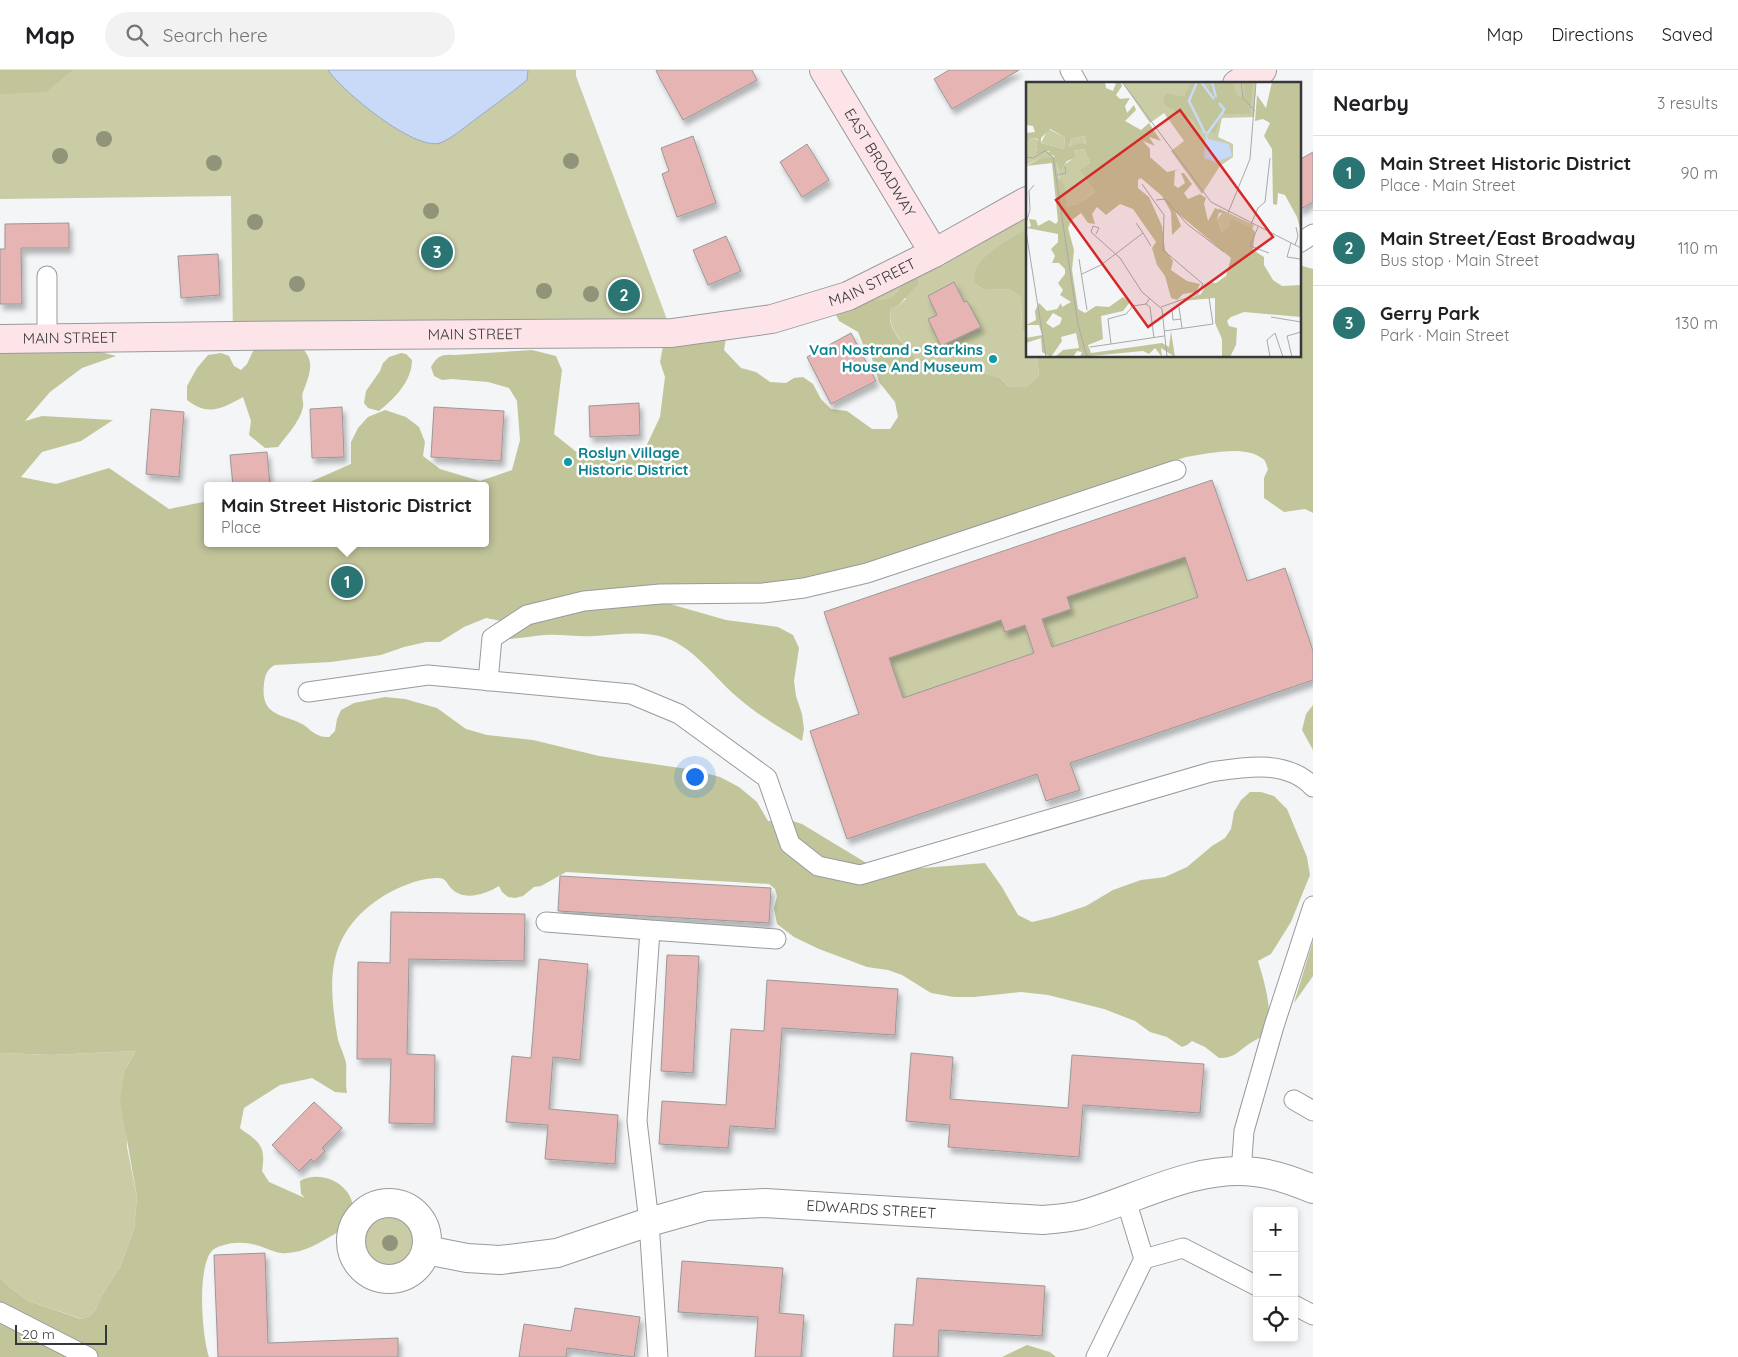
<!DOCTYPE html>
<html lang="en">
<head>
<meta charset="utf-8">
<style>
  body { margin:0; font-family:Quicksand,sans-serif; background:#f2f2f2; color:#202124 }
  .controls { position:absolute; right:15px; bottom:15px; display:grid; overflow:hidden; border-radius:5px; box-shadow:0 2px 8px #0003 }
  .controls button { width:45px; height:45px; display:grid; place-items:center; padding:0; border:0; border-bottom:1px solid #e0e0e0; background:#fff; color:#202124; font:25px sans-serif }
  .scale { position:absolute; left:15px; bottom:12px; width:92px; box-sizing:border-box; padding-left:5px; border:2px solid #373839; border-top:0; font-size:14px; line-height:18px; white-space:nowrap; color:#373839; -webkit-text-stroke:4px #fff; paint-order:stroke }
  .you { position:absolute; left:694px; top:706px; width:18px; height:18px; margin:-12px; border:4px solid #fff; border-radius:50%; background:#1a73e8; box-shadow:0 0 0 8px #1a73e833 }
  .badge { display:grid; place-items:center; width:32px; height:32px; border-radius:50%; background:#2a7473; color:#fff; font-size:16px; font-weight:700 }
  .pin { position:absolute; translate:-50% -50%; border:2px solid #fff; box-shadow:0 1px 5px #0006 }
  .popup { position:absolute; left:204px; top:412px; width:285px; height:65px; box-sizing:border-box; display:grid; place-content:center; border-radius:5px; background:#fff; filter:drop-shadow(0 1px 4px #0005); font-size:16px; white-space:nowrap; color:#757577 }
  .popup b { font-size:19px; color:#202124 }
  .popup::after { content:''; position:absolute; left:50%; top:100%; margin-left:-10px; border:10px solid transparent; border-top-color:#fff }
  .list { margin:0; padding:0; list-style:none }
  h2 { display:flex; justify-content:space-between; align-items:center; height:65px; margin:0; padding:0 20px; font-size:21px }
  h2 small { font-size:16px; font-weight:400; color:#757577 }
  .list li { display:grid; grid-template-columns:32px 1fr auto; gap:15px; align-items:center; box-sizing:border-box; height:75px; padding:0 20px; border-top:1px solid #e0e0e0 }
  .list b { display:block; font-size:19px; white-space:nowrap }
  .list p { margin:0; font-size:16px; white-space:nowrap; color:#757577 }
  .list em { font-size:16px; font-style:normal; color:#757577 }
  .icon { flex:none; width:28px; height:28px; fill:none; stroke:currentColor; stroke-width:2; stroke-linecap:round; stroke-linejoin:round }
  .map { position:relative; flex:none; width:1313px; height:1287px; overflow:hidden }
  header { display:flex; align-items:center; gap:30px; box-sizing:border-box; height:70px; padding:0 25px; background:#fff; border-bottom:1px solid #e0e0e0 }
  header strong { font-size:24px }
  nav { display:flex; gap:28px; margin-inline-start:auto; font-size:18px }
  .search { width:350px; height:45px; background:#f2f2f2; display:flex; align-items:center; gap:12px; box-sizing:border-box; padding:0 18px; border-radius:28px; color:#757577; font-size:19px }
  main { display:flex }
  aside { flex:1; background:#fff }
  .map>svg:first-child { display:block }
  .green { fill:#c9cca5 }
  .forest { fill:#c2c59a }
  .water { fill:#c9d9f8; stroke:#9da9bf }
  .building { fill:#e6b5b3; stroke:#9b9898; fill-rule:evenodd; filter:url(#shadow) }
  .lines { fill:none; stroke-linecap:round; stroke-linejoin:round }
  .service-casing { stroke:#999a9d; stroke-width:21 }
  .minor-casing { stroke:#999a9d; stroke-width:30 }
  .secondary-casing { stroke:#999a9d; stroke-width:30 }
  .service { stroke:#fff; stroke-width:19 }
  .minor { stroke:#fff; stroke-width:28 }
  .secondary { stroke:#fde4e9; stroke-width:28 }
  .tree { fill:#92947a }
  .culture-dot { fill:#0f9aa8; stroke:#fff; stroke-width:2 }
  .labels { text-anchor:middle; stroke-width:5; stroke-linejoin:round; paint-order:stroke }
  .street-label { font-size:15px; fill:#373839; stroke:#fff }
  .culture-label { font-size:15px; font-weight:bold; fill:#0d838f; stroke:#fff; text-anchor:end }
  .inset-river { fill:none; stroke:#c9d9f8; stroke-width:2.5 }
  .inset-road { fill:none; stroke:#a8a9ab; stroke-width:1 }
  .view { fill:#d62828; fill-opacity:0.15; stroke:#d62828; stroke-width:2.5 }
  .inset-edge { fill:none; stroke:#373839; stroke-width:2.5 }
</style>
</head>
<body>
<header>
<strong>Map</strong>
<div class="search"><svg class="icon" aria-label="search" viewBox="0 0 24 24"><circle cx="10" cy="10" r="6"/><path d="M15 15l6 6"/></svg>Search here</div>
<nav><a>Map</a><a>Directions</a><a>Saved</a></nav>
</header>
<main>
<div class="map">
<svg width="1313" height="1287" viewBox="0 0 1313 1287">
  <defs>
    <filter id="shadow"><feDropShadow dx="3" dy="5.5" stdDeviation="2.5" flood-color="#0004"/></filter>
  </defs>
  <rect width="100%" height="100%" fill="#f3f5f7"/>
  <path class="green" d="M0,0H576V6L672,263L233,266L231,126L0,129Z
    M1027,132V159L997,179L975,204V214L985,220L1009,219L1021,227L1022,260L1027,268V286H1037L1039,305L1026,317H1009L1000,308L956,294L916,288C904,273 886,260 891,239L899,235L906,229L902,212C896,230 885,232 867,231Z
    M1185,487L1198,527L1052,577L1042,549L1067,527Z
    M1001,550L1005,562L1025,555L1034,583L903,628L889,588Z
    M136,981L125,1000L127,1077L137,1127L134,1160L120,1197L102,1225L95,1240L90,1246L82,1249L29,1231L12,1219L0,1207V983L51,985Z
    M352 1171a37 37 0 1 1 74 0a37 37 0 1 1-74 0Z"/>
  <path class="forest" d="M0,0H73L46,22L0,24Z
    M1027,159V268L1022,260L1021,227L1009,219L985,220L975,214C975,208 974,201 978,195C986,183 1014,166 1027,159Z
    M1299,195L1313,199V443L1305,439L1284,442L1264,428V408L1268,399C1266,395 1266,391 1263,389C1245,374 1207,384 1186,387L836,505L765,513L703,515L663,532L726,550L778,557L793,565L799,578L794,611L796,626L802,644L804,659L802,671C779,657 756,644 736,626C715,608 693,577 666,568C642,560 618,565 594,566C577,567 561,564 544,565C531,566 519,569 506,569L522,555L486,548L464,557L440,572H426L404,577L381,585L331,592L275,595C267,599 265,605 264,614C260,646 282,644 302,654C308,657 312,663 318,665C321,667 326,667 329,667L335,661L337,649L341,640L354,633L385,627L405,629L437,638L466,659L487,665L533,670L599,686L694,700L720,707L739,717L757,732L768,751L790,750L802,754L873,797L897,800L985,793L1002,817L1018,845L1032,852L1053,847L1086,836L1113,820L1141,810L1165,807L1187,797L1212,776L1225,768L1231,759L1234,742L1241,730L1250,722H1261L1274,726L1287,739L1307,787L1310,805L1291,852L1271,884L1258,891C1263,907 1276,949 1265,963C1261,968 1255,970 1249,974C1237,982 1235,988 1219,988L1205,977L1192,971L1187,975L1182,977L1167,967L1150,962L1135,951L1104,939L1048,925L1021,922L974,927H954L931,923L902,905L888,900L867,897L819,879L794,867L777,854L774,838L777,826L775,819L769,814L566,802L541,816L534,817L523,826L515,828L508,827L502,822L499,816C486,824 465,831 453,820C446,814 447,807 436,808C415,809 393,819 376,831C327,866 328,910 337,964C338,974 344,983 346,993C347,1003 345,1013 347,1023L335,1022L312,1008L280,1015L244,1038L240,1058C244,1062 249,1064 253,1068C265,1077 264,1088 262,1101L269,1112L305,1128L301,1124L300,1111C327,1096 366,1124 349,1154C346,1159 338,1162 333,1165C319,1173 305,1182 287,1183C279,1184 273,1181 265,1178C252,1173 238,1171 224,1175C220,1176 214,1178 211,1182C197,1201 202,1265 209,1287H0V1207L12,1219L29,1231L81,1249L90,1246L95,1240L102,1225L120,1197L134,1160L137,1127L120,1030L125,1000L136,981L51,985L0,983V269L47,268L116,286L82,298L50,322L25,351L42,346L113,350L81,371L42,382L21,407L56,414L109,398L169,439L208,431V473H486V416H301L351,394V372L358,358L368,347L385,340L406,347L419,357L425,372L423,386L440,399L480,411L512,400L520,370L517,331L509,318L488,312L451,309L442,310L434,306L431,297C437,286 442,284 454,285L532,280L556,286L562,300L554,364L579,384L612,380L641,387L660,347L665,307L660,292L663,276L726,268L724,280L741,298L756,302L770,312L786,313L794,308L803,307L813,314L821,329L831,339L847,341L872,359H890L898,347L895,332L879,312L871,285L863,274L858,262L839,251L836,245L838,237C848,235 857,232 866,231C885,229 894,233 902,212L914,206L918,209V214L899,235L891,239C885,260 904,273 916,288L956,294L1000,308L1009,317H1026L1039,305L1037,286H1299Z
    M300,276C316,290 310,304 303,322C301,327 304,332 303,337C300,352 286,366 278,377L265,378L249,365L251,351L243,327C223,338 208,347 187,330V316L197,298L208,285L221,283L229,286L234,296L241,300L247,294L254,279Z
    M401,283L406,284L412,290C412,311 395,328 379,341L368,338L364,333L366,321L380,301L383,293L389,287Z
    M1313,635V680L1302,660L1306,644Z
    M1313,871V906L1294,933Z
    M1027,1275L1050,1282L1056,1287H1002Z"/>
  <path class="water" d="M328,0H528L527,10C509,25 490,38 472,52C462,59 451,69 440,73C414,81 342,21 328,0Z"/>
  <path class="building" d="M658,0H752L757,10L683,50L656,1Z
    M949,0H1019L952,39L934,9Z
    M693,66L716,133L677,147L662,104L669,101L661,78Z
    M807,74L829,110L802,127L780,92Z
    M1313,82V132L1299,140V90Z
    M69,153V178H21L22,234H0V179H5V154Z
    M726,166L741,201L708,215L693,180Z
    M218,184L220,225L181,228L178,186Z
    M954,212L964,232L967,231L981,257L941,276L928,249L937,245L928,226Z
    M851,263L876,311L831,334L807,287Z
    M639,333L640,365L590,367L589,336Z
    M342,337L344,387L312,388L310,339Z
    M434,337L504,341L501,391L431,387Z
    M151,339L184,342L179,407L146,404Z
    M267,382L270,416H233L230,385Z
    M1212,410L1247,511L1285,498L1313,581V610L1070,693L1080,720L1046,731L1037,704L847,769L810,661L859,644L824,542ZM1185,487L1198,527L1052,577L1042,549L1071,539L1067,527ZM1001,550L1005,562L1025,555L1034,583L903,628L889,588Z
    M560,806L771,818L769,853L558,841Z
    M391,842L525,844L524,891L409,889L407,984L435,985L434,1054L389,1053L391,989H357L358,892L390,893Z
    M667,885L699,886L693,1003L661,1001Z
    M539,889L588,894L580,990L553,987L549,1039L618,1045L615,1094L545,1089L548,1055L506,1052L512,986L531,988Z
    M767,910L898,919L895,965L782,958L775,1059L730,1056L728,1078L659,1074L662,1031L726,1035L731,959L764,961Z
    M911,983L953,987L950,1029L1068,1038L1072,985L1204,994L1200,1043L1083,1035L1079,1087L948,1077L950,1055L906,1051Z
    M314,1032L342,1058L322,1078L325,1081L314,1092L311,1089L299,1101L272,1075Z
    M265,1183L268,1273L398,1268V1287H218L214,1185Z
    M682,1191L783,1198L779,1243L804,1245L801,1287H755L758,1247L678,1242Z
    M917,1208L1045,1216L1042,1266L939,1260L938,1287H893L895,1254L913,1255Z
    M575,1238L640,1247L634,1287L567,1278L566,1287H519L524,1254L571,1261Z"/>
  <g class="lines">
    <defs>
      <path id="service" d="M1070,0L1078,14
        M1299,173L1313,164
        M47,206V268
        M488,611L492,568L527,545L584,531L660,524L763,523L804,518L867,503L1176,400
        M308,622L428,605L631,624L679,644L767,708L790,774L818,796L860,805L1211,702C1245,697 1287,689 1313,717
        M546,852L650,860L637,1051L649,1152L658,1287
        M650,860L776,869
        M1294,1030L1313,1041
        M1241,1102L1244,1061L1274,956L1313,836
        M1144,1189L1183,1178L1257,1216
        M1294,1235L1313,1245
        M0,1242L88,1287
        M1096,1287L1144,1189L1126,1130"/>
      <g id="minor">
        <circle cx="389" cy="1171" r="38"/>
        <path id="s1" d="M426,1180L467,1188L500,1190L557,1183L649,1152L706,1136L765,1133L1043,1150C1056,1149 1069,1148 1081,1145C1138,1129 1194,1095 1255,1102C1275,1104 1294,1111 1313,1119"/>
      </g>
      <g id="secondary">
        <path id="s2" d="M824,0L934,183"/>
        <path d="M1237,14L1262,0"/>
        <path id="s3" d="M0,269L233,266L672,263L772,249L848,226L934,183L1027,131"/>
      </g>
    </defs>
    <use href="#service" class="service-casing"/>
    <use href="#minor" class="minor-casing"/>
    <use href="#secondary" class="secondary-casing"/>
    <use href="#service" class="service"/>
    <use href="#minor" class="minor"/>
    <use href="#secondary" class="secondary"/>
  </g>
  <g class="tree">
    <circle cx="104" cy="69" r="8"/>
    <circle cx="60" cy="86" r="8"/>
    <circle cx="571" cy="91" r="8"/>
    <circle cx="214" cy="93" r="8"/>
    <circle cx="431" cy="141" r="8"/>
    <circle cx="255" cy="152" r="8"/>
    <circle cx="297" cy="214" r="8"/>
    <circle cx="544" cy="221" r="8"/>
    <circle cx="591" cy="224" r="8"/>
    <circle cx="390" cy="1173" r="8"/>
  </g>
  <g class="culture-dot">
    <circle cx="993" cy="289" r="5"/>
    <circle cx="568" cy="392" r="5"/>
  </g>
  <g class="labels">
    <g class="street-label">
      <text dy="5" stroke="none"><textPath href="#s2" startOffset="108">EAST BROADWAY</textPath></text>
      <text dy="5" stroke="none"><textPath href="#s3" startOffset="880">MAIN STREET</textPath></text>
      <text dy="5" stroke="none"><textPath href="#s3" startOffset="475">MAIN STREET</textPath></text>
      <text dy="5" stroke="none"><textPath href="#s3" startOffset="70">MAIN STREET</textPath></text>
      <text dy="5" stroke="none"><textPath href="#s1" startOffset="454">EDWARDS STREET</textPath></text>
    </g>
    <g class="culture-label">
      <text x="983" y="285">Van Nostrand - Starkins<tspan x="983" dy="17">House And Museum</tspan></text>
      <text x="578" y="388" text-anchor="start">Roslyn Village<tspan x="578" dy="17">Historic District</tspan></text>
    </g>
  </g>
  <g transform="translate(1026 12)">
    <rect width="275" height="275" fill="#f3f5f7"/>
    <path d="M96,0H230L228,35L196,36L192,55L207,62V75L194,84L176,112L145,69L158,59L138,31L124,41ZM22,47L39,55L38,67L15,61ZM59,54L60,64L43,66L45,57ZM5,56L13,58L10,69L26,70L27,78L15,76L0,83V62ZM58,67L64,81L55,90L69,110L52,122L40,124L30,80L35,85L48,76V69ZM192,126L228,143L226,147L204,136V143L196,150L191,137L196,131Z" fill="#c9cca5"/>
    <path d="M0,0H79L80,6L87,9L90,1H95L96,4L90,13L94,17L104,16L99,24L101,31L108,23L110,28L99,39L115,48L123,41L135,59L123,55L129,64L117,59L124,67V75L141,90L155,87L149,89L148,103L152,106L159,101L155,91H158L166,102L158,111L162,117L174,112L180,116L178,121L182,139L189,126L198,130L193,131L191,137L196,150L204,143V136L226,146L229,150L227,168L238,175V183L247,198L256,204L275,203V235L218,230L205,235L201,239L203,244L211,246L210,263L204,275H196V257L189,241V216L155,219L175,212L182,200L190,201L200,194L205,176L149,129L155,144L146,153L145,130L136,114L115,96L112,98V106L123,115L136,144L139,168L147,179L145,188L161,199L174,202L170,210L157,212L151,218L145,216L139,194L131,183L126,166L130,160L107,127L94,122L80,133L71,125L66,132L69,142L62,141L55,131L46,138L42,146L48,168L46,188L52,227L59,231L70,224L83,225L97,215L104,220L97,229L75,234L77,257L62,263L65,271L136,261L143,265L145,249L149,275L135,266L136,275L129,266L123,272L117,269L54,275L56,270L51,269L47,275H29L37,268L53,266L50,251L35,255L36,259L25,275L16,270L15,256L0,261V256L16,253L13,243H0L10,238L9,229L13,221L21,229L31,227L35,221L36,225L45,220L34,213L37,208L32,201L39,192V187L33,181H26L29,174L25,167L32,160V152L1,146L5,144L3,137L10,138L12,144L23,138L30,142L32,139L26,81L0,84L15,76L29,75L23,69L10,72L12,57L5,56L0,62V51L9,50L7,44L0,43ZM24,47L39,55L38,67L15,61V56ZM59,54L60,63L55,61L43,65L45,57ZM58,67L64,81L54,89L69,110L52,122L40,124L39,104L33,96L30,80L34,89L41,79L49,76L48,69ZM27,231L36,236L34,242L27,246L20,241ZM165,0H173L182,9L186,0H207L210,12L216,15L219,14L217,0H227L224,32H195L189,51L173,48L166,37L140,24L137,17L140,11L158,15ZM246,0H275V150L271,135L259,113L252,111L251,123L247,122L246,67L238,54L244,41L237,37L229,39L231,13L240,26Z" fill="#c2c59a" fill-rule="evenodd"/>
    <path d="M180,50L182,57L203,62L206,74L190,80L178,76Z" fill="#c9d9f8"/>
    <path class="inset-river" d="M171,0L163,19L179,51M175,0L188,17M186,0L190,15M181,52L197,30L198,27L193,21"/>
    <path class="inset-road" d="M96,0L185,120L275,166M215,0L217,16L229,29M0,75L7,76L19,69L27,75L52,242L61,275M31,93L40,91L39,84M116,102L138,133L137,168L177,202L172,212L135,225M130,118L139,117L161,142L198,170M202,131L224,77L230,0M0,141L4,128L3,109L8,103M225,142L232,126L239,120L244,76M232,145L224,164L243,171M0,149L20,275M117,151L125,164M70,152L73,146L67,144L65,150L94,176L116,210L136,227L141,275M265,161L261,175L274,177M269,163L272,154L270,145M53,177L61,228M56,192L75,183L117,151L110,141M124,216L120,222L107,224L100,232L82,237L85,262L138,254M120,222L124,225L128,256M153,225L156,246M146,226L147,238L155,237M245,235L275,240M138,249L187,242L183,216M64,265L85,262M244,275L241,258L249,251L257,275M266,275L261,254L275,250"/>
    <path class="view" d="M154,28L247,155L122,245L30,118Z"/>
    <rect width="275" height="275" class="inset-edge"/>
  </g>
</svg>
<div class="controls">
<button>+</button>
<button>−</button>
<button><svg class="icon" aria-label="locate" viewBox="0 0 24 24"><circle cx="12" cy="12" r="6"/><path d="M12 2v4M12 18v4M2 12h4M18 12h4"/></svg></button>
</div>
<div class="scale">20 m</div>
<div class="you"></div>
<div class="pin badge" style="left:347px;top:512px">1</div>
<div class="popup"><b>Main Street Historic District</b>Place</div>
<div class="pin badge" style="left:624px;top:225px">2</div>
<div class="pin badge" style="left:437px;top:182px">3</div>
</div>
<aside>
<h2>Nearby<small>3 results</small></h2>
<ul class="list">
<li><span class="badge">1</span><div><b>Main Street Historic District</b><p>Place · Main Street</p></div><em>90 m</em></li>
<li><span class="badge">2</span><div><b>Main Street/East Broadway</b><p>Bus stop · Main Street</p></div><em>110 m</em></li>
<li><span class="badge">3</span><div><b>Gerry Park</b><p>Park · Main Street</p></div><em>130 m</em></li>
</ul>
</aside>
</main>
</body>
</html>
